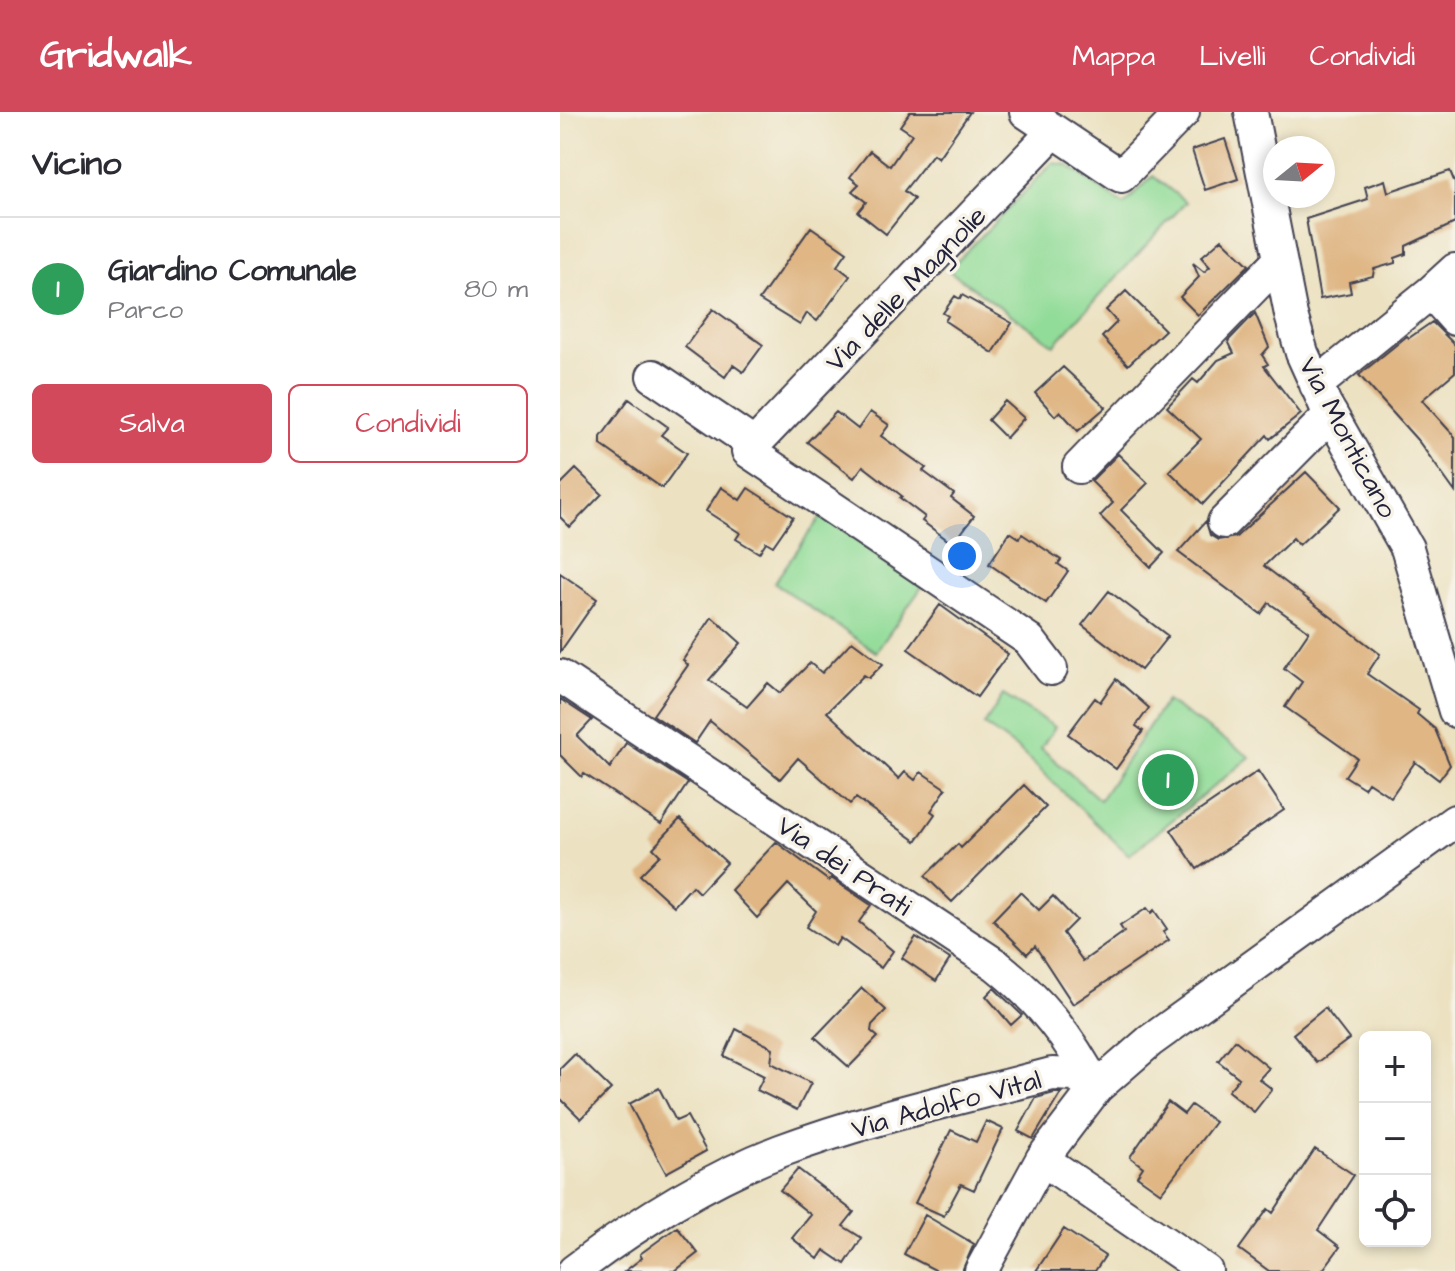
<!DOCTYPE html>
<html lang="it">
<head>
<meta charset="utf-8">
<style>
  body { margin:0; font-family:"Architects Daughter",sans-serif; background:#f2f2f3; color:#2b2b33 }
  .controls { position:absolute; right:24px; bottom:24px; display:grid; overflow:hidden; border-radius:12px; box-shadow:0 4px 12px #0003 }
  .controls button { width:72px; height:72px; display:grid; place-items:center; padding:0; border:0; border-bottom:2px solid #e1e1e2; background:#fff; color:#2b2b33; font:40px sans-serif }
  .compass { position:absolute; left:703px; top:24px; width:72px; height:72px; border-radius:50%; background:#fff; box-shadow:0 4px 12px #0003; rotate:72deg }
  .you { position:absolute; left:402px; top:444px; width:28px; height:28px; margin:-20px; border:6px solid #fff; border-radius:50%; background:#1a73e8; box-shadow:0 0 0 12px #1a73e833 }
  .badge { display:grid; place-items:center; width:52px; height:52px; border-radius:50%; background:#d1495b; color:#fff; font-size:26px; font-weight:700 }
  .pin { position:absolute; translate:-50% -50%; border:4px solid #fff; box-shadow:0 2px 8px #0006 }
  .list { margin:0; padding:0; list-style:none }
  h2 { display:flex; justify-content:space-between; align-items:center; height:104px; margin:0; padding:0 32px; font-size:34px }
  h2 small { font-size:26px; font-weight:400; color:#7c7c81 }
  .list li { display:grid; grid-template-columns:52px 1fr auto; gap:24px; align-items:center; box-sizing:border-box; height:144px; padding:0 32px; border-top:2px solid #e1e1e2 }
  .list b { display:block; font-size:30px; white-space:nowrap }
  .list p { margin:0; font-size:26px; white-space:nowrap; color:#7c7c81 }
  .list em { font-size:26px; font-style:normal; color:#7c7c81 }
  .actions { display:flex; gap:16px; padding:24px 32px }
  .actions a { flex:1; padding:18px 0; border:2px solid #d1495b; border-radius:12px; text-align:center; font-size:28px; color:#d1495b }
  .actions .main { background:#d1495b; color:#fff }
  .icon { flex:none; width:44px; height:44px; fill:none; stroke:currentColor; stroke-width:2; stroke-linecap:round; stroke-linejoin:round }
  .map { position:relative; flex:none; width:895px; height:1159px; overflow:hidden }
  header { display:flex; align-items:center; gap:48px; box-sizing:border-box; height:112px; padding:0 40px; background:#d1495b; color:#fff }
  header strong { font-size:38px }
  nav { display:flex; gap:44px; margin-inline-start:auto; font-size:28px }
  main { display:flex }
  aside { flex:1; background:#fff }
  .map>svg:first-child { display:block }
  .green { fill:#91dc98; stroke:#5a7f6a; stroke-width:2 }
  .building { fill:#dfb684 }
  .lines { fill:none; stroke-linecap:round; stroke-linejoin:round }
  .minor-casing { stroke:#403f4f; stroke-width:36 }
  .minor { stroke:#fff; stroke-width:32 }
  .labels { text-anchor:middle; stroke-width:7; stroke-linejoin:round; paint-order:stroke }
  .street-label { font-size:28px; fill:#22223b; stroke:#f7f3e8 }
</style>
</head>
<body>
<header>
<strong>Gridwalk</strong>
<nav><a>Mappa</a><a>Livelli</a><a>Condividi</a></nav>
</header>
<main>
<aside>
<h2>Vicino<small></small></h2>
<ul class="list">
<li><span class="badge" style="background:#2e9e5b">1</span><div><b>Giardino Comunale</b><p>Parco</p></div><em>80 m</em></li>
</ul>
<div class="actions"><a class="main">Salva</a><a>Condividi</a></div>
</aside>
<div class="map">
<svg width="895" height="1159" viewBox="0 0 895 1159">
  <rect width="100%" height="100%" fill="#f7f3e8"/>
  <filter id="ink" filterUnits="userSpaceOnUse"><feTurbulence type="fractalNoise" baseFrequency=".0125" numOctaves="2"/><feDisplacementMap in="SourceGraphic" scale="16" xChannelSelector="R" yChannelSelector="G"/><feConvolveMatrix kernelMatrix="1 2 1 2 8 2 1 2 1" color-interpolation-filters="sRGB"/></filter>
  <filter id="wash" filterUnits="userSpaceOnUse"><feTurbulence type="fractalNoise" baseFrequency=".006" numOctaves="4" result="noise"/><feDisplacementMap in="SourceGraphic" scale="32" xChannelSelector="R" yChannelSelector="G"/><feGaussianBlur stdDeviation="1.8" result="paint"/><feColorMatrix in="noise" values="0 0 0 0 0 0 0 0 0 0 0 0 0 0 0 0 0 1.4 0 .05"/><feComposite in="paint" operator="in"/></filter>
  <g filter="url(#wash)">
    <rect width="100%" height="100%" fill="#ece2c2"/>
    <path class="green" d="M493,51L507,53L564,93L593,64L626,90L494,233L388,158Z
      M262,403L364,472L316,540L214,471Z
      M443,583L495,615L481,636L540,688L606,589L690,645L569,743L458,637L424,613Z"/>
    <g id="blocks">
      <path class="building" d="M350,0H410L378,46L373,42L344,79L354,87L326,122L298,100L306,90L292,79L299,72L290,65L310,39L330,54L352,22L340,14Z
        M665,27L678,67L645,78L632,38Z
        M890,59L895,71V111L846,134V142L835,146V151L814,157L813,164L789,170L791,181L760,187L746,107L808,87L805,75L825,68L828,80Z
        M251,115L287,140L277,154L290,164L257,209L247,201L240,213L199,188Z
        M662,127L689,153L638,203L620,185L639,165L633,151L644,160L650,155L641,145Z
        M566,179L605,218L568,253L542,225L557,210L546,198Z
        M402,183L452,211L433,241L385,209L388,204L383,201L395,184L400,187Z
        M153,197L203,233L183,260L173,253L165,265L125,235Z
        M695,201L709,235L702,243L708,252L704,254L741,302L710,327L707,323L643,392L609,359L641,327L607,295L633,267L638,271L658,248L674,241L668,229Z
        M872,210L895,233V260L862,288L895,325V380L859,330L799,263L847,224L849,226Z
        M503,255L546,295L518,319L500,299L495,304L475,281Z
        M69,287L108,315L101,323L127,341L102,376L41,333V325Z
        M445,289L464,306L446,326L428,308Z
        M276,300L298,317L310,300L329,313L321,324L366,356L363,359L394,382L391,386L414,404L393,432L362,409L365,405L340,386L342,384L303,354L294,366L247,330Z
        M558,342L588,371L561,398L604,441L591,455L540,404L553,391L531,369Z
        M16,357L42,382L10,415L0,405V373Z
        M746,360L780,395L739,433L733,426L704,454L820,542L807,562L859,598L857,602L875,617L890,653L879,668L855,650L831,685L808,670L804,676L785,664L797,646L725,595L742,570L724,556L749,519L709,491L701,502L618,440L646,409L650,423L658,428L676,425Z
        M161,375L180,388L188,376L233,405L213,434L206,430L199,441L176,427L180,421L146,399Z
        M450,420L459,426L462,422L501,448L498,452L508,459L486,491L429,452Z
        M0,461L37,487L0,540Z
        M549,479L608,524L581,558L522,513Z
        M380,493L448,542L417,585L348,537Z
        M152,505L181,531L149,568L187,595L208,571L220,581L250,551L262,561L292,529L323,552L309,566L304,563L267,600L339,667L345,660L355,668L361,660L386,677L371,699L375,702L356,729L296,686L290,692L238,646L220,667L150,609L135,631L93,603L128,553L123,548Z
        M556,567L589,596L576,614L583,619L556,657L508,622L535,586L540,590Z
        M0,587L32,608L17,624L50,656L66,631L128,671L101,712L24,662L22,665L0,643Z
        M698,659L724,698L637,757L611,718Z
        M464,673L486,695L392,790L365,764L398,732L401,736Z
        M120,707L167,751L139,781L132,774L114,794L80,763L100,743L93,736Z
        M216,730L269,769L271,766L311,793L299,810L333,839L321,856L280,826L275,834L246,815L256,799L228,772L197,806L171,778Z
        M460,780L479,798L493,784L516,808L503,821L523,849L564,820L560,814L587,796L591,801L594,798L607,817L603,820L609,828L513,892L475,834L467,842L433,808Z
        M356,825L390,847L376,869L342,846Z
        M302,876L326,898L312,913L311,919L318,925L289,955L255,925Z
        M434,876L462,903L451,913L426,884Z
        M765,896L789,927L757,951L733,922Z
        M176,917L213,936L211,951L251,971L237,998L197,978L204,964L164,944Z
        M675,928L709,956L699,967L712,977L694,1000L668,979L679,966L658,949Z
        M15,942L51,977L21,1007L0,986V957Z
        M99,976L116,1009L127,1004L146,1039L106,1061L69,992Z
        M494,981H501L473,1027L458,1019L476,986Z
        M608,990L624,1002L631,993L655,1010L601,1081L577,1064L583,1055L570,1045Z
        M426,1009L443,1017L414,1078L401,1072L384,1104L355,1091L391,1018L416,1030Z
        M755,1037L794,1063L758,1118L780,1135L762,1159H709L679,1137L708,1097L713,1101Z
        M238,1057L294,1100L283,1114L302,1126L285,1152L264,1138L258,1147L232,1126L251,1103L220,1078Z
        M365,1103L414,1132L402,1159H377L344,1142Z
        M117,1115L138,1141L115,1159H65L82,1146L80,1142Z
        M504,1117L545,1144L535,1159H476Z"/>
    </g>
  </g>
  <g filter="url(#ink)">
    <use href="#blocks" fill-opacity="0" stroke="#403f4f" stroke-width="2"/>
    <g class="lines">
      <defs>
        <path id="minor" d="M466,0L561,64L623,0
          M691,0L731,203L742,241L765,292L847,436L895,599
          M895,158L871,180L895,207
          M93,264L195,333
          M756,273L871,180
          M519,355L720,148
          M664,410L771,302
          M491,557L469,528L188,339L494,19
          M0,564L436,853C480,888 510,926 536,976
          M482,1047L646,1159
          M14,1159C76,1112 148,1067 220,1039C308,1006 401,986 492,962L514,963L536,976
          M421,1159L482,1047L536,976L590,929L895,709"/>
      </defs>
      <use href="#minor" class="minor-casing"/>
      <use href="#minor" class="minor"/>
    </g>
  </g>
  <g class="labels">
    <g class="street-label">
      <text transform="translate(345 176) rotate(-46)" y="10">Via delle Magnolie</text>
      <text transform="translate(789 325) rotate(62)" y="10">Via Monticano</text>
      <text transform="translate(285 753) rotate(34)" y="10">Via dei Prati</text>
      <text transform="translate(386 991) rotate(-15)" y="10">Via Adolfo Vital</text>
    </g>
  </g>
</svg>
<div class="controls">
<button>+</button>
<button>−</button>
<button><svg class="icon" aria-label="locate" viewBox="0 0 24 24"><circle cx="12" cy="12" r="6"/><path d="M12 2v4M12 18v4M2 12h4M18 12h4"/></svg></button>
</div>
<svg class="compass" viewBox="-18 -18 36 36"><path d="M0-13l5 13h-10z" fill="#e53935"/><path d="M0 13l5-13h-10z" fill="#7c7c81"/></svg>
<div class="you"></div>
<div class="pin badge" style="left:608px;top:668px;background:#2e9e5b">1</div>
</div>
</main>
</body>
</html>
